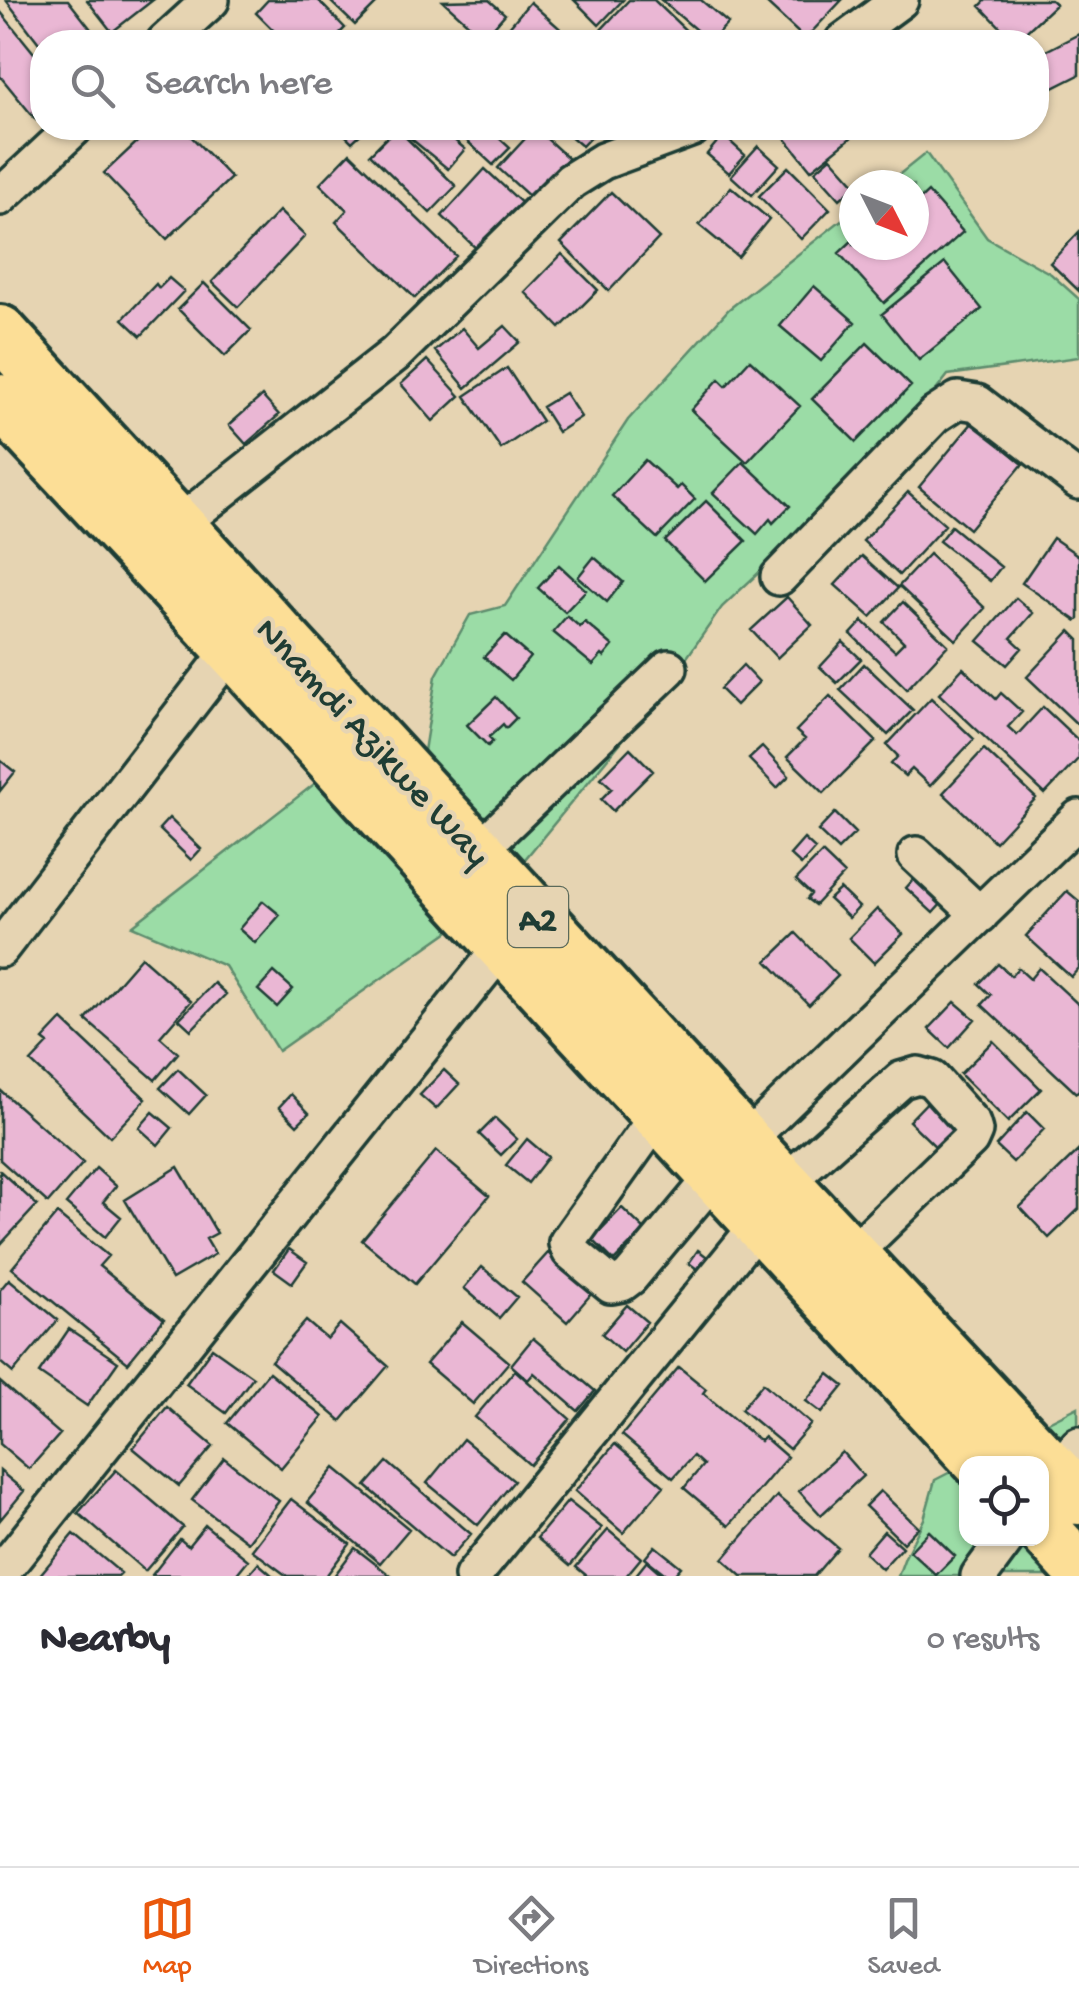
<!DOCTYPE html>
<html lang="en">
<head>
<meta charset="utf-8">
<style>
  body { margin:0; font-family:"Gochi Hand",sans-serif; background:#f7f7f7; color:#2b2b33 }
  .controls { position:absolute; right:30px; bottom:30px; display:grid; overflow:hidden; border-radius:20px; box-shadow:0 2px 8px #0004 }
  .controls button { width:90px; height:90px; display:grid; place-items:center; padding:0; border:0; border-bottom:2px solid #e1e1e2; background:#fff; color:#2b2b33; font:50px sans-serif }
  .compass { position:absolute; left:839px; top:170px; width:90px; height:90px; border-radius:50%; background:#fff; box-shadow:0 2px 8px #0004; rotate:132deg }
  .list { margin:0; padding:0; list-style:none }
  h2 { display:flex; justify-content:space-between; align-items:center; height:130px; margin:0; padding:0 40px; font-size:42px }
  h2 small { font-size:32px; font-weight:400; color:#7c7c81 }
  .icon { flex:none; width:55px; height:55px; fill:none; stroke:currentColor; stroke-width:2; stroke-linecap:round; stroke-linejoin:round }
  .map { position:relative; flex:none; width:1079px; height:1576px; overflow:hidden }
  .search { position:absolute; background:#fff; box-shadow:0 2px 8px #0004; left:30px; right:30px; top:30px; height:110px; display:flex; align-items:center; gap:25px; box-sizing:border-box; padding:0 35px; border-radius:40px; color:#7c7c81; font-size:38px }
  .sheet { height:290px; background:#fff }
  nav { display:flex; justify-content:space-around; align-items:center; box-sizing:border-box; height:140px; border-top:2px solid #e1e1e2; background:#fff; font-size:28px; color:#7c7c81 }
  nav a { display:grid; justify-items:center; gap:5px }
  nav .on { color:#ea580c }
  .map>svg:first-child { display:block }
  .green { fill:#9bdca6; stroke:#5d8c6d; stroke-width:2.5 }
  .building { fill:#eab7d4; stroke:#1f3d34; stroke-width:2.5 }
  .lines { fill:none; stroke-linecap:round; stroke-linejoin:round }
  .minor-casing { stroke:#1f3d34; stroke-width:42 }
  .highway-casing { stroke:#1f3d34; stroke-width:60 }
  .minor { stroke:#e6d4b2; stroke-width:35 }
  .highway { stroke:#fcde96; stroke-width:52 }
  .labels { text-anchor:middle; stroke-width:9; stroke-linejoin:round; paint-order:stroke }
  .shield { fill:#e6d4b2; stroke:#5b6a5a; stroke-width:2.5 }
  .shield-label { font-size:35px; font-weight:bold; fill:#1f3d34 }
  .street-label { font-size:38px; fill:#1f3d34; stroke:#e6d4b2 }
</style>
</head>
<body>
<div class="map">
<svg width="1079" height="1576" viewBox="0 0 1079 1576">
  <rect width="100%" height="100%" fill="#e6d4b2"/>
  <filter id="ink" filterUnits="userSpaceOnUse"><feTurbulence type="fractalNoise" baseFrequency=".01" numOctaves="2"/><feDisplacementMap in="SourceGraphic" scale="20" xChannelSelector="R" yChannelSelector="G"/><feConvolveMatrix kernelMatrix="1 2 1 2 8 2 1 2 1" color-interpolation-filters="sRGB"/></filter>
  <g filter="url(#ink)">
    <path class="green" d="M926,153L987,238L1051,274L1079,299V357L948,375L890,450L722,607L667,686L489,903L278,1051L225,966L132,926L372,739L421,770L436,676L470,615L505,606L628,420L729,309L854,210V245H914V185H886Z
      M1078,1407L1079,1576H898L905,1557L924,1519L935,1480L966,1464V1538H1042V1464L968,1463Z"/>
    <path class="building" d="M6,0H68L101,42H42V47Z
      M87,0H153L112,32Z
      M268,0H318L345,28L331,42H285L256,13Z
      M329,0H380L355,25Z
      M489,0L505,14L484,38L443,1Z
      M574,0H623L599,25Z
      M629,0H654L698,42H613L600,31Z
      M661,0H701L728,23L710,42Z
      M763,0H842L805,39Z
      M986,0H1051L1056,4L1015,42L980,6Z
      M530,2L575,42H513L503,34Z
      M0,11L42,63V115L36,120L0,76Z
      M1079,34V75L1045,92L1036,76V56Z
      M152,128H183L231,178L167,239L104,173Z
      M338,128H367L352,142Z
      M396,128L456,186L430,213L370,154Z
      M398,128H440L465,149L448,169Z
      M453,128H488L510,148L493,165Z
      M535,128L568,158L531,198L498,168Z
      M561,128H599L582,146Z
      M790,128H863L811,170L782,134Z
      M723,135L745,155L729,173L707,154Z
      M758,146L779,165L752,195L731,176Z
      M350,153L456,256L415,298L336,222L347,210L320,184Z
      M831,157L856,185L840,199L815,171Z
      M788,167L830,209L801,239L759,196Z
      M485,169L526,207L482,254L442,216Z
      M731,187L769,219L738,257L699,225Z
      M611,192L659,238L609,291L561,243Z
      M928,192L963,232L884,303L839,253L854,239V245H914V205Z
      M279,211L305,236L238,307L212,282Z
      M1079,232V291L1050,263Z
      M562,254L598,290L560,328L525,292Z
      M945,263L982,309L919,360L882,314Z
      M169,278L184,291L141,336L123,319L156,284L159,288Z
      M204,283L251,330L225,356L178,309Z
      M814,286L855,322L821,361L780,326Z
      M505,326L520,342L466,388L435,351L462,328L479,348Z
      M867,343L911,386L856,442L812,399Z
      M427,360L460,396L433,421L401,384Z
      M750,360L800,406L747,462L691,410L719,379L726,386Z
      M507,368L542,421L501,449L465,396Z
      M565,393L581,417L558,432L542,407Z
      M262,396L279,415L246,444L229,425Z
      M973,422L1023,464L969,529L919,487Z
      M645,460L677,489L681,485L695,499L657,538L612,496Z
      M743,462L790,506L773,523L770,519L757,534L713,493Z
      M908,492L945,525L899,575L863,541Z
      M706,501L746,541L705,581L665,541Z
      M951,526L1001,567L990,581L939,541Z
      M1053,538L1079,556V619L1077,621L1022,583Z
      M929,554L985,608L956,640L899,586Z
      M862,556L898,588L871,617L835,585Z
      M594,557L623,582L607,602L578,577Z
      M559,565L586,590L565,612L538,588Z
      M787,597L812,625L777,658L751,630Z
      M1016,598L1033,613L1011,638L1022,648L1007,665L978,641Z
      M903,602L948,645L907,689L851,634L863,621L895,651L904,642L884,622Z
      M567,616L580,627L585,622L613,646L604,657L602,655L593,665L553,632Z
      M1070,631L1079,640V726L1027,677Z
      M505,635L530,657L511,680L484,657Z
      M843,642L861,659L837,683L820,667Z
      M864,664L913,710L888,735L840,690Z
      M743,665L759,682L736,705L720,689Z
      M963,668L996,699L1001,693L1022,712L1008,727L1017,735L1043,707L1079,741V758L1045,794L939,694Z
      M830,696L876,741L824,793L787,757L805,739L796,731Z
      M496,697L516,718L506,728L503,724L489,737L493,741L488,746L467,725Z
      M931,698L974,739L930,786L912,769L905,776L891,764L898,756L887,745Z
      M762,747L789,776L777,788L749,759Z
      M630,748L653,771L613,811L601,799L612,788L601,778Z
      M984,749L1036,798L995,842L943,793Z
      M0,760L15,772L0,791Z
      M835,813L855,833L838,850L818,831Z
      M169,818L201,849L191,860L159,829Z
      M804,839L815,849L801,865L790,855Z
      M822,853L844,874L815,905L807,899L811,894L796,880Z
      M923,869L950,894L933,913L906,888Z
      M840,889L859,907L849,918L829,899Z
      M1067,891L1079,901V968L1071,977L1026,936Z
      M263,901L280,915L255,943L239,929Z
      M877,909L903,934L874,963L849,938Z
      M796,933L838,976L809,1005L767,961Z
      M141,957L191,1001L160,1037L178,1053L155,1080L86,1020Z
      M998,964L1011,976L1018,968L1030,979L1039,968L1079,1005V1090L1076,1093L982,1005L991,995L979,984Z
      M274,972L293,989L277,1007L258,990Z
      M214,983L226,994L191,1030L179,1019Z
      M955,1002L975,1019L949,1048L929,1029Z
      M62,1020L146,1099L110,1137L31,1062L48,1044L43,1040Z
      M993,1041L1041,1089L1008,1122L960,1074Z
      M178,1069L206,1095L189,1114L160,1088Z
      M444,1070L459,1084L436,1109L420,1095Z
      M0,1090L83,1163L48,1203L0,1160Z
      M936,1093L972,1129L945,1156L909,1121Z
      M291,1094L309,1113L297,1125L279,1107Z
      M153,1112L172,1128L158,1145L139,1128Z
      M1027,1112L1044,1129L1013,1162L996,1146Z
      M495,1118L517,1139L501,1155L479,1134Z
      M527,1139L548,1157L528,1183L506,1165Z
      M1079,1150V1209L1049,1238L1020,1207Z
      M436,1151L489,1196L415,1284L362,1240Z
      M178,1167L217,1233L206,1239L215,1254L172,1279L125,1200Z
      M96,1168L116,1186L103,1202L121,1217L105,1237L66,1204Z
      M0,1171L37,1205L0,1245Z
      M622,1208L645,1230L614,1261L592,1239Z
      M57,1214L108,1256L99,1266L164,1319L128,1363L12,1268Z
      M289,1249L307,1262L292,1283L274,1270Z
      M698,1250L710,1259L701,1272L689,1263Z
      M548,1253L593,1292L567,1322L522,1282Z
      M482,1267L517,1297L499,1318L464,1288Z
      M9,1279L58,1320L13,1373L0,1362V1290Z
      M627,1305L647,1322L622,1352L602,1334Z
      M306,1321L327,1339L340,1324L388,1366L341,1421L271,1361Z
      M462,1322L509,1362L473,1404L426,1364Z
      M69,1329L118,1362L87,1406L39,1373Z
      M533,1338L595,1391L578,1411L534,1373L528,1380L511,1365Z
      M212,1348L253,1377L226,1413L186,1384Z
      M679,1367L706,1389L703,1393L760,1441L764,1437L787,1457L729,1526L684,1488L703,1465L693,1456L673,1478L622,1435Z
      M515,1370L570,1419L530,1465L475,1417Z
      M269,1372L323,1417L281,1468L227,1423Z
      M829,1374L844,1386L822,1413L806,1401Z
      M0,1382L60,1434L29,1469L0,1444Z
      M763,1383L811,1424L789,1449L741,1409Z
      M167,1407L213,1446L179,1486L133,1448Z
      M463,1439L514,1481L478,1525L427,1483Z
      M615,1444L664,1486L623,1533L575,1491Z
      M842,1452L863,1476L821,1515L799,1491Z
      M224,1458L279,1501L248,1542L192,1500Z
      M387,1462L471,1534L450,1558L366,1486Z
      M335,1468L409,1529L380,1563L307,1502Z
      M116,1470L183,1527L145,1571L78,1513Z
      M0,1471L24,1491L0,1520Z
      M880,1491L918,1527L903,1543L865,1506Z
      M777,1496L838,1548L814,1576H742L723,1559Z
      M291,1499L350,1544L326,1576H287L252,1550Z
      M568,1501L602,1528L570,1566L537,1538Z
      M205,1525L248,1560L235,1576L152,1575L180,1539L188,1546Z
      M608,1530L641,1558L626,1576H587L576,1567Z
      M884,1531L902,1547L882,1569L865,1553Z
      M929,1531L955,1556L936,1575L910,1551Z
      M74,1534L121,1573L118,1576H39Z
      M655,1546L681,1567L673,1576H668L645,1558Z
      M355,1548L391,1576H334Z
      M647,1561L664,1576H635Z
      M258,1563L273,1576H247Z"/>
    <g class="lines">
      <defs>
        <path id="minor" d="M165,42L211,0
          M843,42L900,0
          M0,197L74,128
          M178,525L395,354L571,181L603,161L692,128
          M779,577L935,415L958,400L977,403L1079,481
          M478,851L669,668
          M916,855L980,915
          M0,949L232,649
          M659,1114L567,1243L570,1251L611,1285L622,1283L630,1277L716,1174
          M745,1142L1079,818
          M784,1184L901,1080L918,1075L932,1079L972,1124L974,1131L970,1140L851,1255
          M1055,1473L1079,1445
          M0,1574L503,946
          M473,1576L761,1222
          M979,1576L1007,1538"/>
        <path id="highway" d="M0,332L745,1142L1079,1498
          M0,401L232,649L503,946L982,1464
          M1042,1528L1079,1568"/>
      </defs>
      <use href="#minor" class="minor-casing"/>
      <use href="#highway" class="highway-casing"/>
      <use href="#minor" class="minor"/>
      <use href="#highway" class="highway"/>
    </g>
  </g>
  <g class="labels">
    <rect class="shield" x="508" y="887" width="60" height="60" rx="8"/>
    <g class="shield-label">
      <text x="538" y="929">A2</text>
    </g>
    <g class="street-label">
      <text transform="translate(375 740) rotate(47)" y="13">Nnamdi Azikwe Way</text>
    </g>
  </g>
</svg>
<div class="controls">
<button><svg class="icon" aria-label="locate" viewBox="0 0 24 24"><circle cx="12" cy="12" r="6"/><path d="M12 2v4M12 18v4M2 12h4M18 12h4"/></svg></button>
</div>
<svg class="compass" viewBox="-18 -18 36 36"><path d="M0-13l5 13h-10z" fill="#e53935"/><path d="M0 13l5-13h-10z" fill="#7c7c81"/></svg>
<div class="search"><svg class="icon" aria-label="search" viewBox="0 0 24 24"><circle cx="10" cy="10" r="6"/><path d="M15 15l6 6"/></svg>Search here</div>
</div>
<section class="sheet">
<h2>Nearby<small>0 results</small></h2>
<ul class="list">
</ul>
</section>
<nav>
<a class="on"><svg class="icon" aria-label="map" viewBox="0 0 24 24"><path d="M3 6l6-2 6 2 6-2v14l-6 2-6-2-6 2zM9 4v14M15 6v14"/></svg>Map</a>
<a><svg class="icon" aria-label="directions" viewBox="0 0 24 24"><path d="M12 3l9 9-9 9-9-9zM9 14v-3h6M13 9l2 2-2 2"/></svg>Directions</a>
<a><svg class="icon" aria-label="saved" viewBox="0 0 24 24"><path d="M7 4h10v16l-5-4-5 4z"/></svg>Saved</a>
</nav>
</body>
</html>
